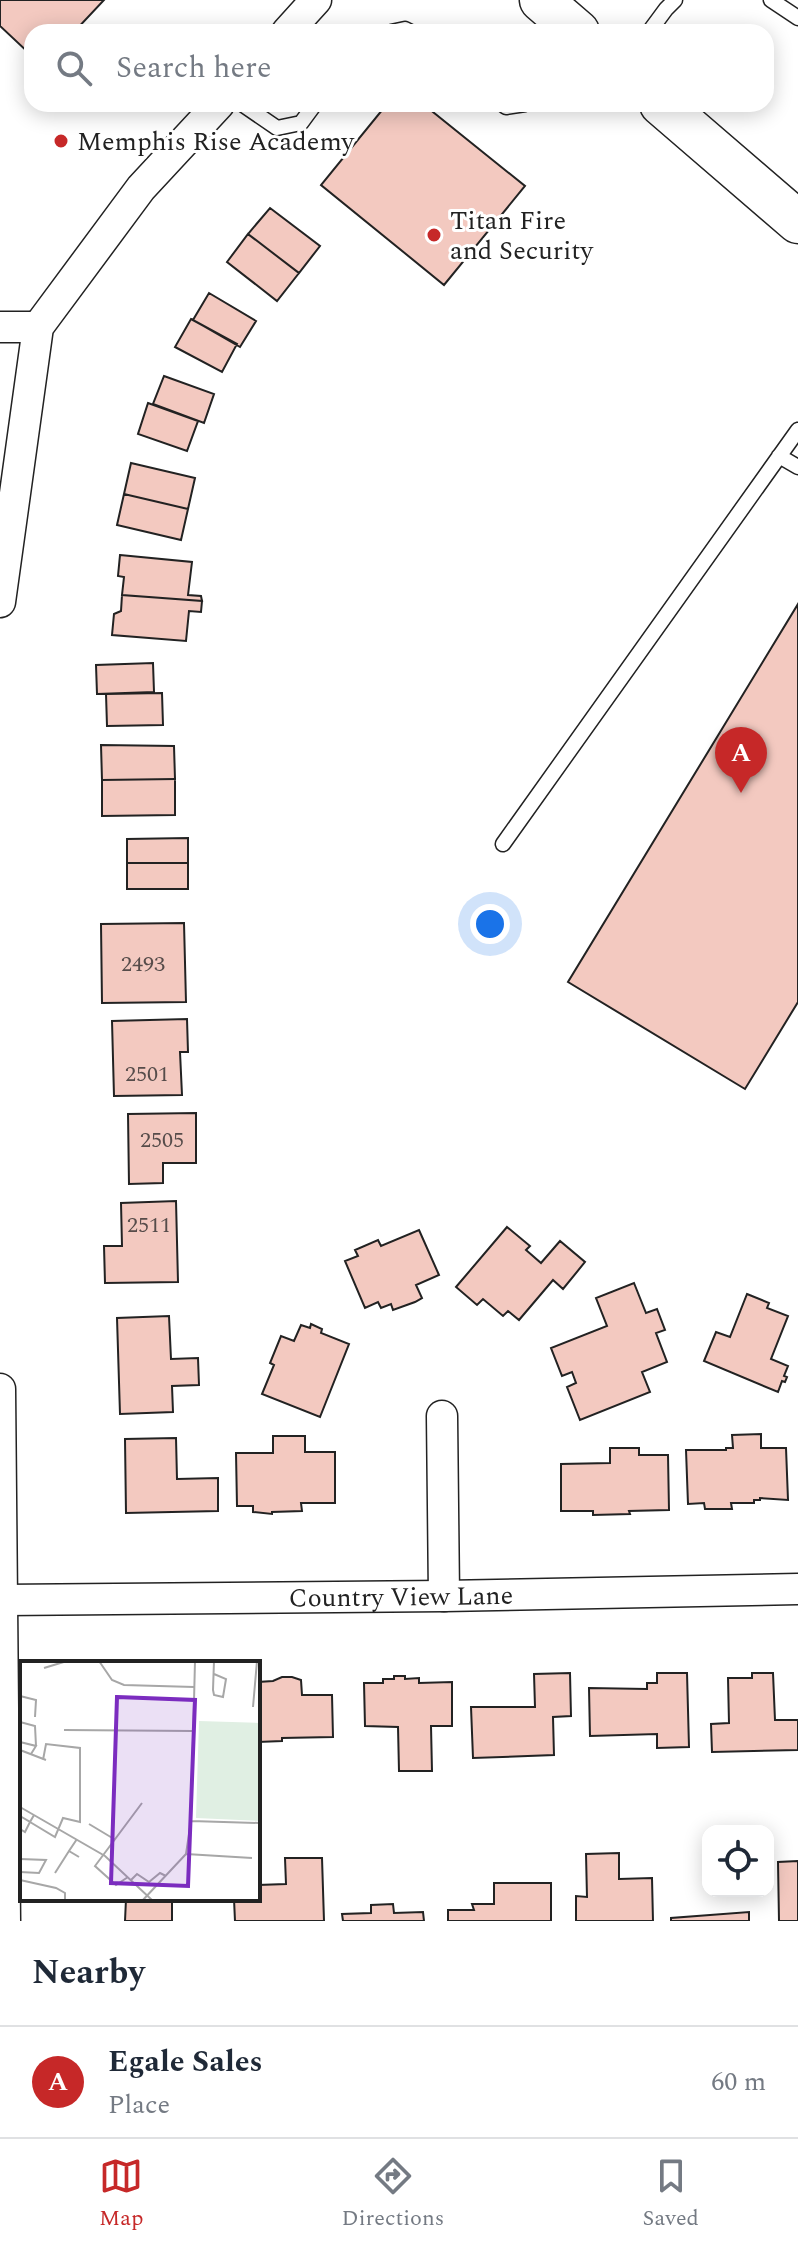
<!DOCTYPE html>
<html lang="en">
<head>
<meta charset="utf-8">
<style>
  body { margin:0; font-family:Spectral,serif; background:#f2f2f3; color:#1f2937 }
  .controls { position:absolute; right:24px; bottom:24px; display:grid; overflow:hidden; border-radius:16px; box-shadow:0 4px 20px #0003 }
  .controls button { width:72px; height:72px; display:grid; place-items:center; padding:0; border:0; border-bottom:2px solid #e0e1e3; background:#fff; color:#1f2937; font:40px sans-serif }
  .you { position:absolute; left:490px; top:924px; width:28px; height:28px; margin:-20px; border:6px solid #fff; border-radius:50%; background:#1a73e8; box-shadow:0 0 0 12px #1a73e833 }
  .badge { display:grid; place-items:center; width:52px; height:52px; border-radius:50%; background:#c62828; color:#fff; font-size:26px; font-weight:700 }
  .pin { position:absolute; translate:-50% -66px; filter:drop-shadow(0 2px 4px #0008) }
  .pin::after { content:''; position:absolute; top:42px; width:28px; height:24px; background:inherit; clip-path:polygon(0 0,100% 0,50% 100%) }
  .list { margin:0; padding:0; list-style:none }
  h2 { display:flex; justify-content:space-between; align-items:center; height:104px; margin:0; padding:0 32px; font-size:34px }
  h2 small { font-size:26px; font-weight:400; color:#747a83 }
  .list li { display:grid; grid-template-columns:52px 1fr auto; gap:24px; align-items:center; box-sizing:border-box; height:112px; padding:0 32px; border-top:2px solid #e0e1e3 }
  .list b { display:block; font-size:30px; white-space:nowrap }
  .list p { margin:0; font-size:26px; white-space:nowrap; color:#747a83 }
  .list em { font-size:26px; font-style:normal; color:#747a83 }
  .icon { flex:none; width:44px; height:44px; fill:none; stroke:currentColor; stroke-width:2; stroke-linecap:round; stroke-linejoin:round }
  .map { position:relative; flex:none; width:798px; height:1921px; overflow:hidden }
  .search { position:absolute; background:#fff; box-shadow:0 4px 20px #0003; left:24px; right:24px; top:24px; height:88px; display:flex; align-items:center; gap:20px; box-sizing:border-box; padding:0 28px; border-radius:24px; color:#747a83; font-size:30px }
  .sheet { height:216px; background:#fff }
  nav { display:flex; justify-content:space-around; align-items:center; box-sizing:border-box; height:112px; border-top:2px solid #e0e1e3; background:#fff; font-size:22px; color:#747a83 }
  nav a { display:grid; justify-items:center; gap:4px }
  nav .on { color:#c62828 }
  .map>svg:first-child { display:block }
  .building { fill:#f3c9c0; stroke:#222; stroke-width:2 }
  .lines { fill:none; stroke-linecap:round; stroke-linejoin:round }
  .lane-casing { stroke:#222; stroke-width:17 }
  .street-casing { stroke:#222; stroke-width:33 }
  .secondary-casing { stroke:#222; stroke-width:45 }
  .lane { stroke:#fff; stroke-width:14 }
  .street { stroke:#fff; stroke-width:30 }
  .secondary { stroke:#fff; stroke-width:42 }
  .poi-dot { fill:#c62828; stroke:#fff; stroke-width:3 }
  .labels { text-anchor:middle; stroke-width:6; stroke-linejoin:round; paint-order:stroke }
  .number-label { font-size:22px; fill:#564c4a }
  .poi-label { font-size:26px; fill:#222; stroke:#fff; text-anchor:start }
  .street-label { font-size:26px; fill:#222; stroke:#fff }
  .inset-road { fill:none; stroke:#a7a7a7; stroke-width:2 }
  .view { fill:#7b2cbf; fill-opacity:0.15; stroke:#7b2cbf; stroke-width:4 }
  .inset-edge { fill:none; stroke:#222; stroke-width:4 }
</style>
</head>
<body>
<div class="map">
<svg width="798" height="1921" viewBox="0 0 798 1921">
  <rect width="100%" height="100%" fill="#fff"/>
  <path class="building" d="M0,0H104L74,32H32V56L0,26Z
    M387,104H423L525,186L444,285L321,185Z
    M270,208L320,246L299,273L248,234Z
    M248,234L299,273L277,301L227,262Z
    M209,293L256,321L240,347L193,320Z
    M191,319L237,344L222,372L175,347Z
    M164,376L214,394L204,423L153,404Z
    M148,403L198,421L187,451L138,434Z
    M131,463L195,478L188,509L124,494Z
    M124,494L188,509L181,540L117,525Z
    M120,555L192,562L188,595L201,596L202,601L122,595L124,577L118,576Z
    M122,595L202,601L201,612L189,611L186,641L112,635L114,614L121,611Z
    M798,604V1002L745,1089L568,982Z
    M153,663L154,692L97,694L96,665Z
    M162,693L163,725L107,726L106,694Z
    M101,745L174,746L175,779L102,780Z
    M175,779V815L102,816V780Z
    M188,838V863H127V839Z
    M127,863H188V889H127Z
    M184,923L186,1002L102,1003L101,924Z
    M187,1019L188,1052H180L182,1095L114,1096L112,1021Z
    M196,1113V1163H163V1183L129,1184L128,1114Z
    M176,1201L178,1282L105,1283L104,1246H122L121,1203Z
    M507,1227L530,1246L526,1250L541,1263L560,1241L585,1262L563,1289L553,1280L519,1320L508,1311L503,1316L483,1299L477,1305L456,1287Z
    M419,1230L439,1275L416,1285L422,1298L415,1302L393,1310L391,1304L381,1308L378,1302L365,1308L345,1261L358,1256L355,1250L378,1240L381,1246Z
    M634,1283L646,1313L657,1309L665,1330L656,1333L667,1362L642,1372L650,1392L580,1420L567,1387L576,1383L572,1372L562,1376L551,1348L607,1326L596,1298Z
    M747,1294L769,1303L767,1308L788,1316L771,1359L788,1366L784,1376L787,1377L785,1382L782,1381L778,1392L704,1361L716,1332L730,1337Z
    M169,1316L171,1359L198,1358L199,1385L172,1386L173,1412L120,1414L117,1318Z
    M311,1324L322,1329L321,1333L349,1344L320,1417L262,1394L274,1365L270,1363L281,1336L294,1341L301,1325L310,1328Z
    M761,1434V1448H786L788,1500L760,1498V1500H754V1503H731L732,1509H705L704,1503L688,1504L686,1450H726V1448H733L732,1435Z
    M273,1436H305V1452H335V1503H301L302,1511L272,1512V1514L253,1512V1506H237L236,1453H273Z
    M176,1438L177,1479L218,1478V1511L126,1513L125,1439Z
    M610,1448H639V1455H668L669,1510L629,1511L630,1514L593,1515V1511H561V1464L610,1463Z
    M570,1673L571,1716L553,1717L554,1755L473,1758L471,1707H535L534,1674Z
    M657,1673H687L689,1747L657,1748V1734L590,1736L589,1688L647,1689V1683H657Z
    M752,1673H773L775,1720H798V1750L712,1752L711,1724L729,1723L728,1678H752Z
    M394,1676H405V1679L419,1678V1683L452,1682V1726H431L432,1771H399L398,1727L365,1726L364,1683H383V1679H394Z
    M282,1677H292L301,1680L302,1695H332L333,1737L282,1738V1741L258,1742V1682L273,1681Z
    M619,1853V1879L652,1878L653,1921H576V1896L587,1897L586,1854Z
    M285,1858H322L324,1921H235L234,1899H258V1885L286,1884Z
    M798,1861V1921H779L778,1862Z
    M494,1883H551V1921H448V1910H474L472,1904H494Z
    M126,1899H172V1921H125Z
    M393,1904L394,1913L423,1912L424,1921H343L342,1914L371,1913V1905Z
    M749,1912V1921H671V1918Z"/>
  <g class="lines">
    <defs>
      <path id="lane" d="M771,0L798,18
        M391,32L405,29L411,32
        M649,32L666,9L675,0
        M242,104L277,128L301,123L315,104
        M502,104L506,107L525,104
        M779,456L798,467
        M503,844L798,430"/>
      <g id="street">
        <path d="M287,32L316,0"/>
        <path d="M0,327H38"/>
        <path d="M0,602L38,327L141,188L219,104"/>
        <path d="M0,1389L5,1921"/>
        <path d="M442,1416L444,1596"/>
        <path id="s1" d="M3,1600L444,1596L798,1589"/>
      </g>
      <path id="secondary" d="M541,0L578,32
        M661,104L798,222"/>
    </defs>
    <use href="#lane" class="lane-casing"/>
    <use href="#street" class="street-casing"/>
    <use href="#secondary" class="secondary-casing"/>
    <use href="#lane" class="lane"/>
    <use href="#street" class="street"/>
    <use href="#secondary" class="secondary"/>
  </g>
  <g class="poi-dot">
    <circle cx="61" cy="141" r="8"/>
    <circle cx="434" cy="235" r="8"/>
  </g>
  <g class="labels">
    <g class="number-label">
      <text x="143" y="971">2493</text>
      <text x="147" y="1081">2501</text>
      <text x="162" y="1147">2505</text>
      <text x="149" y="1232">2511</text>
    </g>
    <g class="poi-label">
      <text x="77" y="150">Memphis Rise Academy</text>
      <text x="450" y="229">Titan Fire<tspan x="450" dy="30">and Security</tspan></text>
    </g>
    <g class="street-label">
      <text dy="9" stroke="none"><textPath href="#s1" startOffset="398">Country View Lane</textPath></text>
    </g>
  </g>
  <g transform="translate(20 1661)">
    <rect width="240" height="240" fill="#fff"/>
    <path d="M179,60L240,62V160L176,157Z" fill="#e0efe3"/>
    <path class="inset-road" d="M79,0L92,19L104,24L174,26M24,7L47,0M194,13L206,18L203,36L194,34L193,29L194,0M0,35L16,39L15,56M233,46L237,0M0,61L15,65L16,85M44,69L173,70M0,81L16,85L11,93M0,89L26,99M0,146L85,195L133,240M14,154L10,161L35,176L43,157L60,161V87L26,83L23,99M0,155L10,161L5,171L0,168M171,160L240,162M69,163L94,178M57,178L49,190L59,196M166,193L232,197M0,198L26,199L19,212L0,211M35,212L49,190M108,216L96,224L75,205L122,142M0,219L36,227L45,232V240M111,219L117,213L129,221L140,212L146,215M122,240L166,193L171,160L175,0"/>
    <path class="view" d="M97,36L175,39L168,225L91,222Z"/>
    <rect width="240" height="240" class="inset-edge"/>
  </g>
</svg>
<div class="controls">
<button><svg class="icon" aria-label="locate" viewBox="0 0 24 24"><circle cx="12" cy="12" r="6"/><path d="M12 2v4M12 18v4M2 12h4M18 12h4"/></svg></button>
</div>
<div class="you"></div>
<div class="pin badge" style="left:741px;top:793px">A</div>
<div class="search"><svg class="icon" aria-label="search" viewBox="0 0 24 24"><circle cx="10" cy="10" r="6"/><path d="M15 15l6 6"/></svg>Search here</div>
</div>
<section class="sheet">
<h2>Nearby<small></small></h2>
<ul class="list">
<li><span class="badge">A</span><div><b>Egale Sales</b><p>Place</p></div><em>60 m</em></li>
</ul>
</section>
<nav>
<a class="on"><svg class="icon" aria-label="map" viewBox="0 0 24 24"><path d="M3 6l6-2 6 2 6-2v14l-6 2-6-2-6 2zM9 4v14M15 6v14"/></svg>Map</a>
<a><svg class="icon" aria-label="directions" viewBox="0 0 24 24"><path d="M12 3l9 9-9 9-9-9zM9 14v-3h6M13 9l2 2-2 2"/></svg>Directions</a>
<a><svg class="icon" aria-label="saved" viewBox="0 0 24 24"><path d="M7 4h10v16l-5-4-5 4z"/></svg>Saved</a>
</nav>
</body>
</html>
